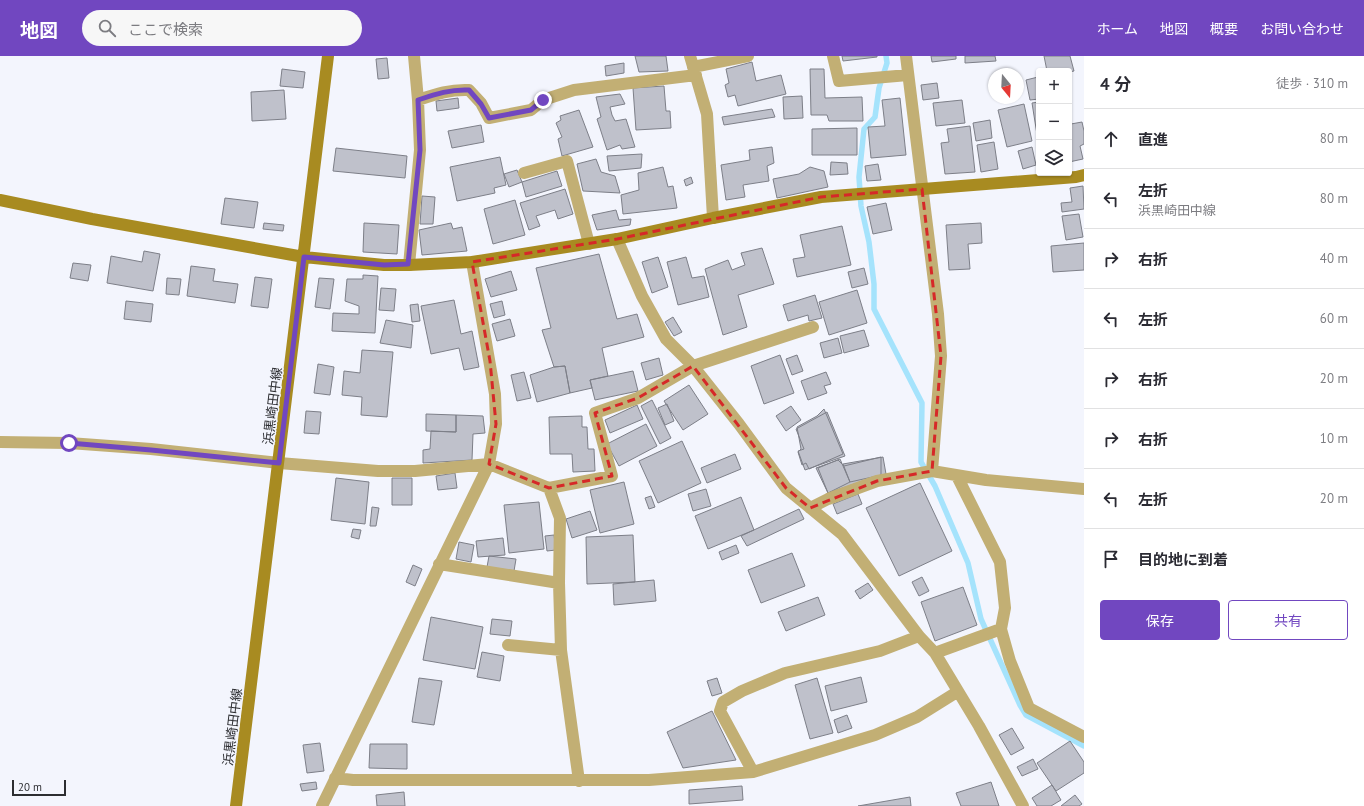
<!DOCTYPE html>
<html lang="ja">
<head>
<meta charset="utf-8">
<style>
  body { margin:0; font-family:"PT Sans","Noto Sans JP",sans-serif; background:#f7f7f7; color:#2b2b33 }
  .controls { position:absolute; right:12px; top:12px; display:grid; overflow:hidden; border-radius:4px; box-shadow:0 1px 3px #0004 }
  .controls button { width:36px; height:36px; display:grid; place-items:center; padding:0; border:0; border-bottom:1px solid #e1e1e2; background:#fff; color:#2b2b33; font:20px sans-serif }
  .compass { position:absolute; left:988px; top:12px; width:36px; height:36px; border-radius:50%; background:#fff; box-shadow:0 1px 3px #0004; rotate:162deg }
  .scale { position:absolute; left:12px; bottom:10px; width:54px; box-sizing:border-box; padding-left:4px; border:2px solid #2c2d31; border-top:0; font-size:11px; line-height:14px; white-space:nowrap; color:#2c2d31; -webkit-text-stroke:3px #f3f5fd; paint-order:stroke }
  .stop { position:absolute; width:12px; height:12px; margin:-9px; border:3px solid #7147c0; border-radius:50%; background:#fff }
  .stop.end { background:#7147c0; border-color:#fff; box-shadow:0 1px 4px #0008 }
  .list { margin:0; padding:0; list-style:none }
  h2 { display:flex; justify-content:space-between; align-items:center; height:52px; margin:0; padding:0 16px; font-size:17px }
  h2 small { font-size:13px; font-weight:400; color:#7c7c81 }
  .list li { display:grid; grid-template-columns:26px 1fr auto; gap:12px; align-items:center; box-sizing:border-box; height:60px; padding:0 16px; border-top:1px solid #e1e1e2 }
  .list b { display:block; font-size:15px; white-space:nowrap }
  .list p { margin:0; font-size:13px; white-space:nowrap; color:#7c7c81 }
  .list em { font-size:13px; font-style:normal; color:#7c7c81 }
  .actions { display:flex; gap:8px; padding:12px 16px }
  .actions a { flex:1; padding:9px 0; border:1px solid #7147c0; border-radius:4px; text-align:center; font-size:14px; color:#7147c0 }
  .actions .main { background:#7147c0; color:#fff }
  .icon { flex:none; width:22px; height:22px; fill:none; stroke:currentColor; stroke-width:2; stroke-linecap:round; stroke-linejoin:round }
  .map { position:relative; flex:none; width:1084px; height:750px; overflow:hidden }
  header { display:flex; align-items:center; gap:24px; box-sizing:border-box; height:56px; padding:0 20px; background:#7147c0; color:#fff }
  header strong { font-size:19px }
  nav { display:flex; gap:22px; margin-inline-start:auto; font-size:14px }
  .search { width:280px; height:36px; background:#f7f7f7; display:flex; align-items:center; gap:10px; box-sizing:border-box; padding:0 14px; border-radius:22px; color:#7c7c81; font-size:15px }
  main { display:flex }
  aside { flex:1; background:#fff }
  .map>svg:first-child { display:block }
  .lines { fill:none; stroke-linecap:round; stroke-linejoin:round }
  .stream { stroke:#a5e3fc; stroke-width:5.5 }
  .building { fill:#bfc1cb; stroke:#7d7f88 }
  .street { stroke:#c2af74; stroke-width:12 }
  .secondary { stroke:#a88b21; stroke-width:12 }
  .route { stroke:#7147c0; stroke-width:5 }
  .marked { fill:none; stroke:#d62828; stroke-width:3; stroke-dasharray:8 5; stroke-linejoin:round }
  .labels { text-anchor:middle; stroke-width:3; stroke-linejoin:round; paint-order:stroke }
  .street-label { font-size:13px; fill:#2c2d31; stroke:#f3f5fd }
</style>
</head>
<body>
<header>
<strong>地図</strong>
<div class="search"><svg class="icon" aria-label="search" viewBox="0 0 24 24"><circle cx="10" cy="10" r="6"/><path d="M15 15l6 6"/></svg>ここで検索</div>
<nav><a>ホーム</a><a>地図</a><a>概要</a><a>お問い合わせ</a></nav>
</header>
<main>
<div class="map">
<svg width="1084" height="750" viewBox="0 0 1084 750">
  <rect width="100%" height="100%" fill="#f3f5fd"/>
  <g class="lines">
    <path class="stream" d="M886,0L887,7L879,32L875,61L864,73L859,121L861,150L869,186L874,228V253L922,347L921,406L935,430L968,507L981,563L1020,649L1026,659L1084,690"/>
  </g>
  <path class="building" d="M635,0H666L668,15L639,16Z
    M842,0H877V1L843,5Z
    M931,0H956V3L932,6Z
    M965,0H995L996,5L965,7Z
    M1044,0H1070L1074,15L1069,16V15H1047Z
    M387,2L389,22L378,23L376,3Z
    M752,6L756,25L781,19L786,38L738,50L735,39L728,41L725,29L729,27L726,13Z
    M624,7V17L606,20L605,10Z
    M282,13L305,16L303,32L280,30Z
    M810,13H824L825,42L862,41L863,65H829L827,59H811Z
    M1038,21L1039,28V43L1030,44L1026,24Z
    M937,27L939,42L923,44L921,29Z
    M664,30L666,55H670L671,72L636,74L633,32Z
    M284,34L286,63L252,65L251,36Z
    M620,38L625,48L610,51L612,59L615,65L626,63L635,91L622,93L620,89L607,94L597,63L601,61L596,41Z
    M802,40L803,62L784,63L783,41Z
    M458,42L459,52L437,55L436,45Z
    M900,42L906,99L871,102L868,71L885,70L882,44Z
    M962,44L965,67L936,70L933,47Z
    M1039,46V91L1032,47Z
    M1024,48L1032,85L1007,91L998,54Z
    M772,53L775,61L724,69L722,61Z
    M579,54L593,91L562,100L558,83L562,81L556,67L561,64L560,60Z
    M1069,59L1071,68L1082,66L1084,75V88L1080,90L1083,103L1069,106Z
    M990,64L992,82L976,85L973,67Z
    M481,69L484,86L452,92L448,75Z
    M970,70L975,116L945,118L941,87L949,86L947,73Z
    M857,72V99H812V73Z
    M994,86L998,113L981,116L977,89Z
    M772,91L774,107L767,110L769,125L743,129L745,141L726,144L721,109L750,104L749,94Z
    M1032,91L1036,109L1023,113L1018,95Z
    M336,92L407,100L405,122L333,115Z
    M642,98L641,112L609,115L607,100Z
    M500,101L506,129L494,132L495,137L457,145L450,111Z
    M596,103L601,116L615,120L620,137L583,135L577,108Z
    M831,106L847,107L848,118L830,119Z
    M878,108L881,124L867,125L865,110Z
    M663,111L668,131L673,130L677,152L623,158L621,139L639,134L638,117Z
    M810,111L824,115L828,131L777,142L773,123L799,118Z
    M517,114L522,126L509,131L504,118Z
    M557,115L562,130L526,141L522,126Z
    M691,121L693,127L686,130L684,124Z
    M1083,130L1084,153L1062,156L1061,147L1072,146L1070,132Z
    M565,133L573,158L558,163L555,154L536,160L540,170L529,174L520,147Z
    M422,140L435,141L433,168H420Z
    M225,142L258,146L254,172L221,168Z
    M515,144L525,179L493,188L484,153Z
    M886,147L892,174L873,178L867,151Z
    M616,154L619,164L631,163L630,169L597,174L592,159Z
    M1079,158L1083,181L1066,184L1062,160Z
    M264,167L284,169L283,175L263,173Z
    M364,167L399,169L397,198L363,196Z
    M451,167L453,173L462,171L467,195L422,199L419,174Z
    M981,167L982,187L968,188L970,213L949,214L946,169Z
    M842,170L851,209L797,221L793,203L805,201L800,179Z
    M1084,187V214L1053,216L1051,190Z
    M762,192L774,228L738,239L747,271L723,279L705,213L728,204L732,214L745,209L741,197Z
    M144,195L160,198L153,235L107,227L111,200L142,206Z
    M599,198L617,263L637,258L644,281L602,292L608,320L590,324L592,332L570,337L565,310L554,311L542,274L551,272L536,212Z
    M658,201L668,231L652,237L642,206Z
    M686,201L692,222L704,220L709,241L678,249L667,206Z
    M73,207L91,209L88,225L70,222Z
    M191,210L215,213L213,225L238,228L235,247L187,240Z
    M864,212L868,228L852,232L848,216Z
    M511,215L517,234L491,241L485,223Z
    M363,219L378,220L375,277L332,275L333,257L359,258V250L345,245L347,223H363Z
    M255,221L272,223L268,252L251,250Z
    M167,222L181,223L179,239L166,238Z
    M319,222L334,223L330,253L315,251Z
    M381,232L396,233L394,255L379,254Z
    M857,234L867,267L829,279L819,246Z
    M815,239L822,262L809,265L808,259L788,265L783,249Z
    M454,244L461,278L472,275L479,311L464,314L459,292L431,298L421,250Z
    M126,245L153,248L151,266L124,263Z
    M502,245L505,259L494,262L490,248Z
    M418,248L420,265L412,266L410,249Z
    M673,261L682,276L674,280L665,266Z
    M510,263L515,280L497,285L492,268Z
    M386,264L413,269L411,292L380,287Z
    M864,274L869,290L844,297L840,280Z
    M838,282L842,297L824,302L820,287Z
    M362,294L393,296L387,361L361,359L362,341L342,339L344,315L360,317Z
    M780,299L794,337L764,348L751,310Z
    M797,299L803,315L792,319L786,303Z
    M659,302L663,319L646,324L641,307Z
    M318,308L334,311L330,339L314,337Z
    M565,310L570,337L537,346L530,319L554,311Z
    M633,315L638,335L595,344L590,324Z
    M524,316L531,342L517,345L511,319Z
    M826,316L831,328L824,330L827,337L808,344L801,325Z
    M689,329L708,358L683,374L664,345Z
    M652,344L671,382L660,388L641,350Z
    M667,348L674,365L665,369L658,352Z
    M637,349L643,363L610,377L605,364Z
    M791,350L801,364L786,375L776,360Z
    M824,353L843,398L809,413L806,407L802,409L798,396L801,393L797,371L817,360Z
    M306,355L321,356L319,378L304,377Z
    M827,356L845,400L805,414L798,395L804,393L796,373Z
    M426,358L456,359V376L426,375Z
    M456,359L483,360L485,377L473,378L472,404L423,407V394L430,393L431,375L456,376Z
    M582,360V371H587L588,393H594L595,415L573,416L572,398H550L549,361Z
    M646,368L657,390L619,410L607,388Z
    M682,385L701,427L658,447L639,405Z
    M735,398L741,413L707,427L701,412Z
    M881,401V419L828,437L816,412L838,404L844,410Z
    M883,401L886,418L850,426L843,408Z
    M840,403L850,426L828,437L818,412Z
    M455,417L457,432L438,434L436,420Z
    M336,422L369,426L365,468L331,464Z
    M392,422H412V449H392Z
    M624,426L634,468L600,477L590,434Z
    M920,427L952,495L899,520L866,452Z
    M706,433L711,450L693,455L688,438Z
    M858,438L862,448L837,458L833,448Z
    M651,440L655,451L649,453L645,442Z
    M741,441L754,474L708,493L695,460Z
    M539,446L544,493L509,497L504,449Z
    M372,451L379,452L376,470H370Z
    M799,453L804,463L747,490L741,480Z
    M590,455L597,474L572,482L566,463Z
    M353,473L361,474L359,483L351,481Z
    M554,479L556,494L547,495L545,480Z
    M633,479L635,526L587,528L586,481Z
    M503,482L505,499L478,501L476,485Z
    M459,486L474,489L471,506L456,503Z
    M736,489L739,497L722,504L719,496Z
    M792,497L805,530L761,547L748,514Z
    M489,500L516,503L514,515L487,511Z
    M413,509L422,513L415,530L406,526Z
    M922,521L929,535L919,540L912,526Z
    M654,524L656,545L614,549L613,528Z
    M868,527L873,534L860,543L855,535Z
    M963,531L977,569L935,585L921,546Z
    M818,541L825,559L786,575L778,556Z
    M431,561L483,571L475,613L423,604Z
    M492,563L512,565L510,580L490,578Z
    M482,596L504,600L500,625L477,621Z
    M861,621L867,646L831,655L825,630Z
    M419,622L442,625L434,669L412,666Z
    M717,622L722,637L712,640L707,625Z
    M817,622L833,677L810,683L795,629Z
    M712,655L736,704L683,712L667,676Z
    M847,659L852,672L838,677L834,664Z
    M1012,672L1024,692L1011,699L999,679Z
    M1070,685L1084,706V717L1056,735L1037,707Z
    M320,687L324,715L307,717L303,689Z
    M370,688H407V713L369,712Z
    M1033,703L1038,713L1022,720L1017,711Z
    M316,726L317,733L302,735L300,728Z
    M991,726L999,750H961L956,737Z
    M1052,729L1061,744L1051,750H1037L1032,742Z
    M742,730L743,744L689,748V734Z
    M404,736L405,750H377L376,739Z
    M1075,739L1082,748L1079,750H1061Z
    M910,741L911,750H858Z"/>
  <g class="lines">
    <path class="street" d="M690,0L707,58L713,162
      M833,0L839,25L908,19
      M906,0L938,258L941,300L932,415
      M693,11L748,0
      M418,44C436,38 451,33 469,34L481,47L489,62L531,54L543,44L574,34L696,19
      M524,117L567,105L589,188
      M617,183L642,240L666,283L693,310L739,368L786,432L842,478L919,580L935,597L979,670L1023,750
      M409,209L420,94L418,44L414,0
      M0,386L69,387L151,393L279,407L378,415H415L489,408L549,432L612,420L595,357L638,342L693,310L813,271
      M957,420L1000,506L1005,552L1001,573
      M810,452L828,443L877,425L932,415L986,424L1084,433
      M439,508L559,527L560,462L549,432
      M508,589L561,594L559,527
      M561,594L579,725
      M935,597L1001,573L1010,605L1029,652L1084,681
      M753,716L720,655L723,646L742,635L785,617L880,595L919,580
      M335,722L353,724H649L753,716L875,679L917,661L957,636
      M322,750L489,408L496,368L495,338L472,206"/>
    <path class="secondary" d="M0,144L92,163L304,201L384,209H409L472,206L617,183L713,162L821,141L1076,121L1084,119
      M236,750L328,0"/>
  </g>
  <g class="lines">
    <path class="route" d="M69,387L151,394L279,407L304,201L384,209L408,208L420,94L418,44C436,38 451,33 469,34L481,48L489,62L531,54L543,44"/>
  </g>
  <path class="marked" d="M922,133L941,300L932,415L877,425L810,452L786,432L693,310L638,342L595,357L612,420L549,432L489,408L496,368L490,305L472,206L617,183L821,141Z"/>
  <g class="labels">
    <g class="street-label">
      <text transform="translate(272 350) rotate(-83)" y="5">浜黒崎田中線</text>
      <text transform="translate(232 671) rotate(-83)" y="5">浜黒崎田中線</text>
    </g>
  </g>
</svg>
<div class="controls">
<button>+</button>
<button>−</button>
<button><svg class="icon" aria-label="layers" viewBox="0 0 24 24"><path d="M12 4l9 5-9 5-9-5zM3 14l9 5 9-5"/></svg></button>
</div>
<svg class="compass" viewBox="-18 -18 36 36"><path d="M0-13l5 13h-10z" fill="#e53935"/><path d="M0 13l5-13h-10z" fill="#7c7c81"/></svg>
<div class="scale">20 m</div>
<div class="stop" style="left:69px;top:387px"></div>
<div class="stop end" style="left:543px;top:44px"></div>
</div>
<aside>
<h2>4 分<small>徒歩 · 310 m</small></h2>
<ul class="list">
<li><svg class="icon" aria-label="ahead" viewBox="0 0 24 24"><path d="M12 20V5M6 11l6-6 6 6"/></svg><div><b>直進</b></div><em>80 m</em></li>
<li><svg class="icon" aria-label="left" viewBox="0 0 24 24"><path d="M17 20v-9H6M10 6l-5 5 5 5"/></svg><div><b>左折</b><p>浜黒崎田中線</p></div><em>80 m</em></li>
<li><svg class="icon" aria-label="right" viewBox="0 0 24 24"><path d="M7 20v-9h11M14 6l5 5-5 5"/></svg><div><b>右折</b></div><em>40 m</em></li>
<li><svg class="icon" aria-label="left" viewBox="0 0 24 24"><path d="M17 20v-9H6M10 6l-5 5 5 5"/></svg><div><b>左折</b></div><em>60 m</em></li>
<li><svg class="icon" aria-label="right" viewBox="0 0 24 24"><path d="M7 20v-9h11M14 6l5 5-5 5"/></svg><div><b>右折</b></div><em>20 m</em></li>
<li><svg class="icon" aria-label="right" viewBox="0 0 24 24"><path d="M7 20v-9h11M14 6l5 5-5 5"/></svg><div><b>右折</b></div><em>10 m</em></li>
<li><svg class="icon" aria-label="left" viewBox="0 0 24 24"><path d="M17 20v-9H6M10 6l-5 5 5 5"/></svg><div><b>左折</b></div><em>20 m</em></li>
<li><svg class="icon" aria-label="arrive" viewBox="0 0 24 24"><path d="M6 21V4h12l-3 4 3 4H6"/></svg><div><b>目的地に到着</b></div></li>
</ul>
<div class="actions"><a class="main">保存</a><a>共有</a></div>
</aside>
</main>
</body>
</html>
